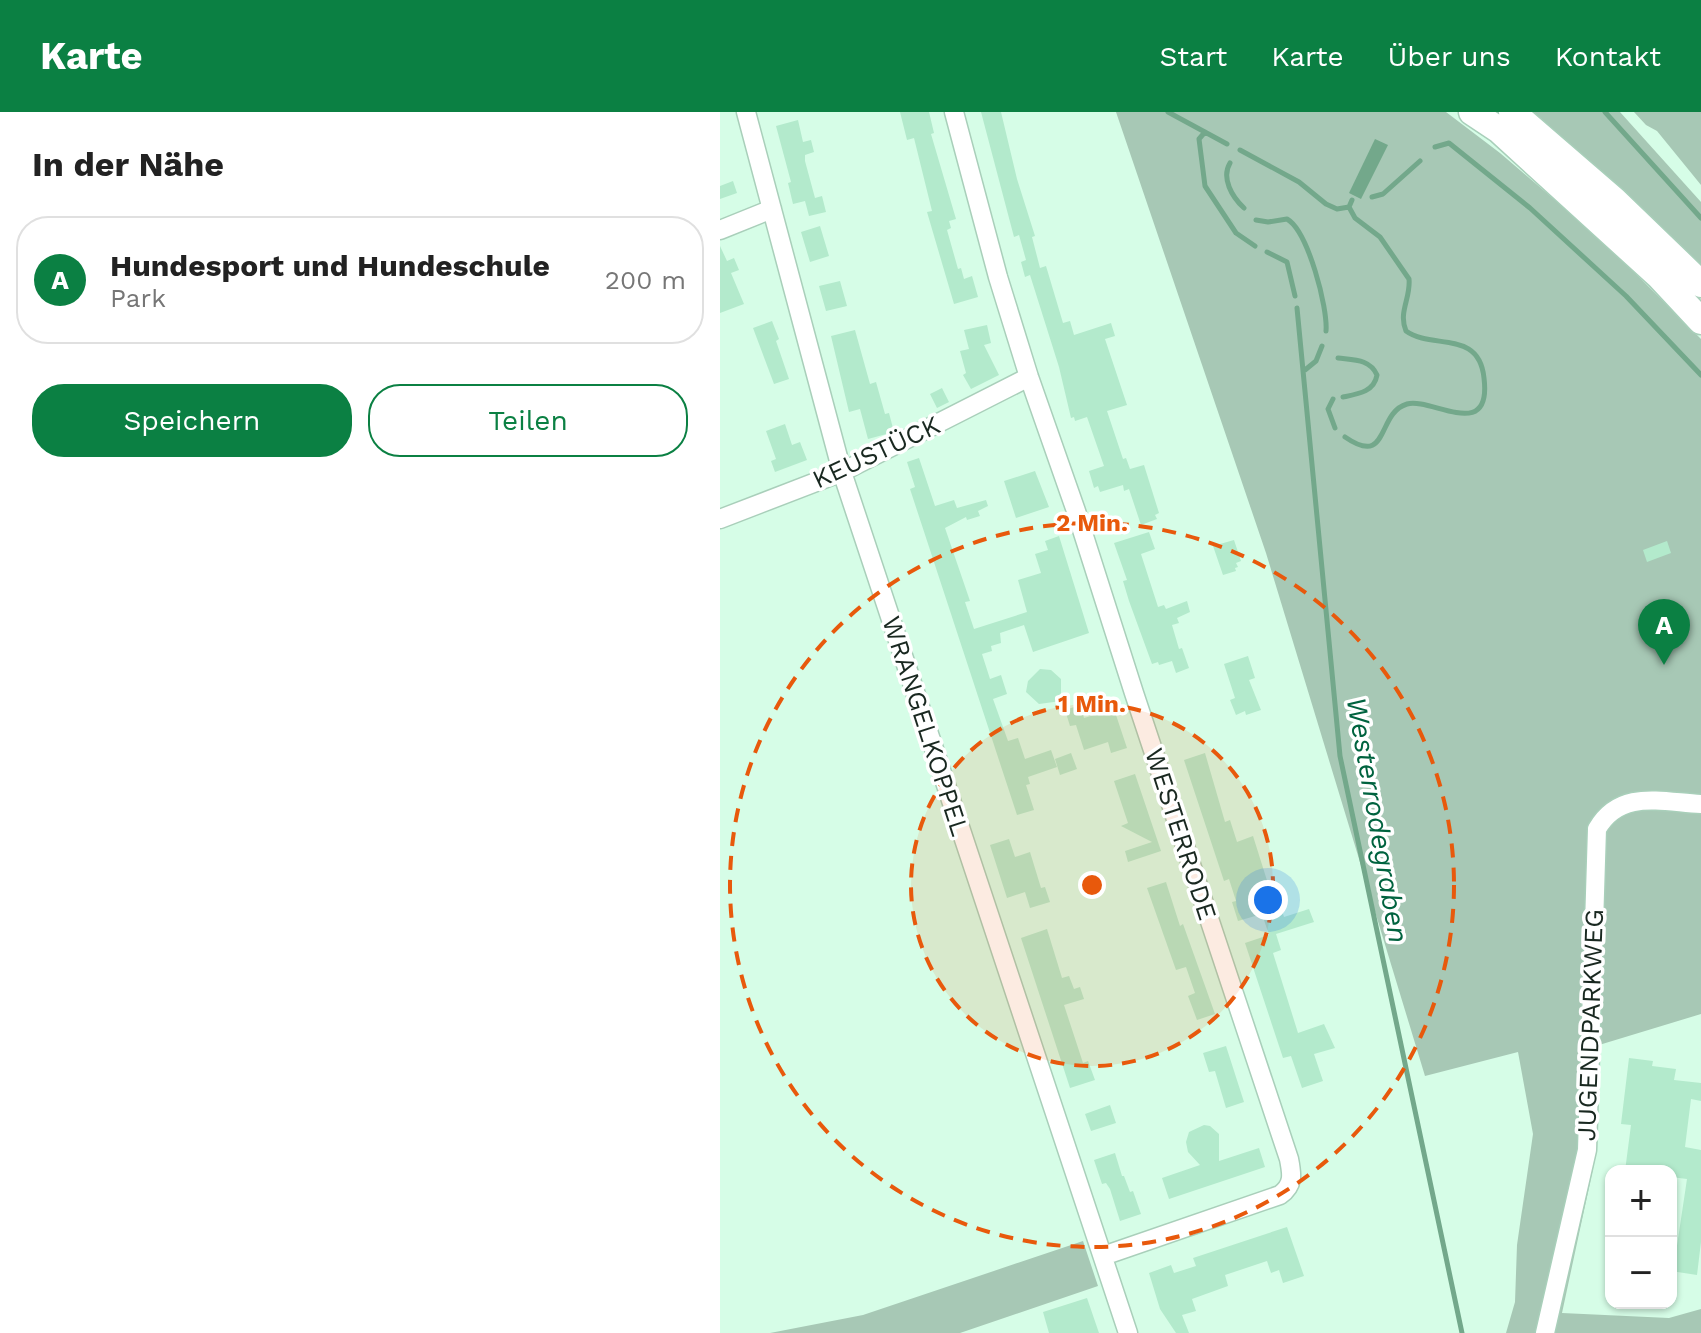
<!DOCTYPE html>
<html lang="de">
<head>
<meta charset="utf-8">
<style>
  body { margin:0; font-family:"Work Sans",sans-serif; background:#f2f2f2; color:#222 }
  .controls { position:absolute; right:24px; bottom:24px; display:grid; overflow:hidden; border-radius:16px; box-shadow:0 2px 6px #0004 }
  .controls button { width:72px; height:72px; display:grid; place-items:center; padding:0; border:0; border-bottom:2px solid #e0e0e0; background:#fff; color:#222; font:40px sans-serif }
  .you { position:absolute; left:548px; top:788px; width:28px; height:28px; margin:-20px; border:6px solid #fff; border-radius:50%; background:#1a73e8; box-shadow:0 0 0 12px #1a73e833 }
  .badge { display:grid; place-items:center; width:52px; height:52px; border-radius:50%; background:#0b8043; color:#fff; font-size:26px; font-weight:700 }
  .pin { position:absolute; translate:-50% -66px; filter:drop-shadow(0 2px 4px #0008) }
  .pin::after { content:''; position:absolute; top:42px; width:28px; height:24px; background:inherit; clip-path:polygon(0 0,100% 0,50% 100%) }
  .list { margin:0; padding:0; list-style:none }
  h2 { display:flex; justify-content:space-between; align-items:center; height:104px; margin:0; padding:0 32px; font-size:34px }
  h2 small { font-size:26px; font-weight:400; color:#767676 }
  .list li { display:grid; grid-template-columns:52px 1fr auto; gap:24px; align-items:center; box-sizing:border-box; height:128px; margin:0 16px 16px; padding:0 16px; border:2px solid #e0e0e0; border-radius:32px }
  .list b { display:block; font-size:30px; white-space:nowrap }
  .list p { margin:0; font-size:26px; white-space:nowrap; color:#767676 }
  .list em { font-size:26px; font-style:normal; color:#767676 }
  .actions { display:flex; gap:16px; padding:24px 32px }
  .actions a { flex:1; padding:18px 0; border:2px solid #0b8043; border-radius:32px; text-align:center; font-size:28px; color:#0b8043 }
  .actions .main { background:#0b8043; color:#fff }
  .map { position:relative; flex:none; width:981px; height:1221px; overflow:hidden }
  header { display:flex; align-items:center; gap:48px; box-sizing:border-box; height:112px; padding:0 40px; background:#0b8043; color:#fff }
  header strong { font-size:38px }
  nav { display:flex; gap:44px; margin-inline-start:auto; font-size:28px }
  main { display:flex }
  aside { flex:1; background:#fff }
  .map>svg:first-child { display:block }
  .green { fill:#a7c8b5 }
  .water { fill:#73a88b }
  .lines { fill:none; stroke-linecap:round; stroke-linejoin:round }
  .stream { stroke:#73a88b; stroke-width:5 }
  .building { fill:#b3eacc }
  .minor-casing { stroke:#a9cfba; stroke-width:21 }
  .highway-casing { stroke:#a9cfba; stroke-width:29 }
  .minor { stroke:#fff; stroke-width:18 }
  .highway { stroke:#fff; stroke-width:26 }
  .ring { fill:none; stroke:#e8590c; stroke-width:4; stroke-dasharray:14 10 }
  .labels { text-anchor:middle; stroke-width:7; stroke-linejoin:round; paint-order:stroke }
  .street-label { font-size:26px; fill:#192820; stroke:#fff }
  .water-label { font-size:28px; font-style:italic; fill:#00633f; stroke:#fff }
  .centre { fill:#e8590c; stroke:#fff; stroke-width:4 }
  .ring-label { font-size:24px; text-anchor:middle; font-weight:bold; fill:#e8590c; stroke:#fff; stroke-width:7; stroke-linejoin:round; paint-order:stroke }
</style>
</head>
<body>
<header>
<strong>Karte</strong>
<nav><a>Start</a><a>Karte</a><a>Über uns</a><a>Kontakt</a></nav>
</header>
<main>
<aside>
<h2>In der Nähe<small></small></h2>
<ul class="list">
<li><span class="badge">A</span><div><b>Hundesport und Hundeschule</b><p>Park</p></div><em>200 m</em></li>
</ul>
<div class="actions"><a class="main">Speichern</a><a>Teilen</a></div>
</aside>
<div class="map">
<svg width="981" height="1221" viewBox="0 0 981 1221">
  <rect width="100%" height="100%" fill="#d6fde7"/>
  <path class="green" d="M396,0H726L780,41L883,129L981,227V902L879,933L877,1038L842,1201L949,1206L981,1197V1221H786L795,1190L797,1133L813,1022L798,940L705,964L546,441Z
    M810,0H900L981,90V156Z
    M914,0H981V73L937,19L926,13Z
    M363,1129L378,1174L240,1221H50L143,1203Z"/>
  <path class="water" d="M655,27L668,33L641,87L629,81Z"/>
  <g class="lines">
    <path class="stream" d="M448,0L507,32
      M885,0L981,106
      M485,20L479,27L485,74L516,121L535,134
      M715,35L729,31L810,96L906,184L981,263
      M520,38L579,70L606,92L617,97L629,95
      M510,51C501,66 512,85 524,96
      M652,85L663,82L700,49
      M629,95L632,88
      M536,108L548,110L567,107C588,119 608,196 606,219
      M547,140L567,150L575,184
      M577,196L620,644L742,1221
      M618,246C634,248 650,247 657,263C654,280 638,282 623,285
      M585,258L596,249L602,234
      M613,287L608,297L615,316
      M625,325C670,356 656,301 687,292C711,285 772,331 764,266C759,217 712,238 686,219C678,200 691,186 689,167L660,125L635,106L629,95"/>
  </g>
  <path class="building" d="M180,0H209L214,21L211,22L236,107L229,109L231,116L227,118L238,157L241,156L244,167L252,164L258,185L234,192L207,100L212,99L194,26L187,28Z
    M261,0H281L297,67L315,124L312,125L320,156L326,154L343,211L350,209L354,223L391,211L395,224L385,227L407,293L387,299L403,347L406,346L410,357L424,353L439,401L435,403L437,407L421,413L409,377L404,379L403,373L380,380L378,374L374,376L369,359L384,354L367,305L355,309L354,305L351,306L339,255L310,163L305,165L301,150L306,148L299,123L294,125Z
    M78,8L83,30L91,28L94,40L85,43V49L95,86L102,84L106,100L89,104L85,89L73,92L68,71L71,70L56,14Z
    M13,69L17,81L0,87V74Z
    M100,114L109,144L90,150L81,120Z
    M0,134L7,149L14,146L19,158L11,161L24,192L0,201Z
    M120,169L127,194L106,199L99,174Z
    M52,209L59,227L56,229L69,267L54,272L33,216Z
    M267,213L271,231L264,233L279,263L251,277L243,263L246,261L240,239L249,237L244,218Z
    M135,218L150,272L156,270L165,302L169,301L174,320L148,327L140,297L129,300L111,224Z
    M222,276L229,290L217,296L210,282Z
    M65,312L72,333L80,330L87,348L55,360L51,349L56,347L46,319Z
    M199,346L215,394L234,388L237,396L266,388L268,394L258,399L260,404L247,408L246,405L225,416L250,489L245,490L254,517L307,500L298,468L321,461L315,442L328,438L325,429L339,424L369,521L313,540L304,513L280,521L281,531L271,534L272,539L262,542L270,567L281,563L287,582L273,587L288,629L298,626L305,647L331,638L337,655L308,665L310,672L306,673L314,698L297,703L190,377L195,375L187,350Z
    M315,359L329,395L296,406L284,369Z
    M429,420L435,437L421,442L438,495L444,493L446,497L467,489L470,500L457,506L459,511L452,513L459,537L462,536L469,556L456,561L452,549L439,553L438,550L432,552L409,489L403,469L407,468L394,431Z
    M514,428L521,449L516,451L518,455L515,456L516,459L503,463L493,434Z
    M947,429L951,441L927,450L923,438Z
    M528,544L535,566L529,568L541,598L526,603L525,599L516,603L510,588L515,586L504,552Z
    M320,557L331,558L341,567V589L319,592L306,580L308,569Z
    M360,593L364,606L394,597L407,636L391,641L388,630L364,638L356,613L350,614L345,598Z
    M351,641L357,657L340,663L335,647Z
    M485,641L505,710L510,708L517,730L533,724L550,778L555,776L564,805L589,797L594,810L556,822L561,838L553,841L578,921L604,912L615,936L594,942L603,969L582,976L571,944L563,946L525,831L549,823L542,802L518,809L512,790L516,789L509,767L504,769L464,648Z
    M415,662L441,739L408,750L405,739L432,730L401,714L408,711L394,669Z
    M289,727L295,745L310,740L321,776L325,775L330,790L310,796L305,780L287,786L270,733Z
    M446,770L460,814L463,812L495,902L477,908L468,884L475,881L466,855L456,858L427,776Z
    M327,817L342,866L349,864L354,877L360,875L364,887L344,893L363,951L368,949L375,968L350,976L301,826Z
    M506,934L524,990L506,996L495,959L489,960L483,941Z
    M909,946L933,949L932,954L956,957L954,968L981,971V989L971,987L965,1035L981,1038V1130L977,1163L951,1159V1146L955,1147L967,1067L951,1065V1059H905L911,1013L901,1012Z
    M390,993L396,1011L371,1019L365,1002Z
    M484,1013L490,1014L499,1022V1049L539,1036L545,1055L449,1087L442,1066L480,1053L468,1040L466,1030L469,1020Z
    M395,1041L402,1064H404L410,1080L413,1079L421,1102L400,1109L390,1077L386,1071L382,1072L374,1048Z
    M567,1115L584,1164L563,1171L559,1158L551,1161L547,1149L505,1163L508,1174L472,1187L476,1199L462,1203L469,1221H456L440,1197L429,1161L451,1153L454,1161L476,1154L473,1146Z
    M367,1186L379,1221H329L323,1200Z"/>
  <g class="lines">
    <defs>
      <path id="minor" d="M26,0L122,360L408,1221
        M234,0L278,165L309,265L356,399L414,581L569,1047C572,1062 574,1073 560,1083L383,1144
        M0,118L52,97
        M0,407L122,360L309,265
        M825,1221L867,1038L877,717C900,677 941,690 981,692"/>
      <path id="highway" d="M752,0L779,18L939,164L981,209
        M792,0L894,88L981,172"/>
    </defs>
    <use href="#minor" class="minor-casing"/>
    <use href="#highway" class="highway-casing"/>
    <use href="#minor" class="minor"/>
    <use href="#highway" class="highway"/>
  </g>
  <circle cx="372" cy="773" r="181" fill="#e8590c" fill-opacity=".12"/>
  <g class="ring">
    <circle cx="372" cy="773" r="181"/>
    <circle cx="372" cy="773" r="362"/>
  </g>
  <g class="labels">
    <g class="street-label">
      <text transform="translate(156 340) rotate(-25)" y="9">KEUSTÜCK</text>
      <text transform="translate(206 614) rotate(72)" y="9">WRANGELKOPPEL</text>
      <text transform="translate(461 722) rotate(72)" y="9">WESTERRODE</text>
      <text transform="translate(870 913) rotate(-88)" y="9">JUGENDPARKWEG</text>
    </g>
    <g class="water-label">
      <text transform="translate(658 708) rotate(80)" y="10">Westerrodegraben</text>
    </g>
  </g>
  <circle cx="372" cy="773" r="12" class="centre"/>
  <g class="ring-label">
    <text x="372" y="419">2 Min.</text>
    <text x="372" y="600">1 Min.</text>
  </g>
</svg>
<div class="controls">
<button>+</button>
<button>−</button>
</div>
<div class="you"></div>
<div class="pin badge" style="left:944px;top:553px">A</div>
</div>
</main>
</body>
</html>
